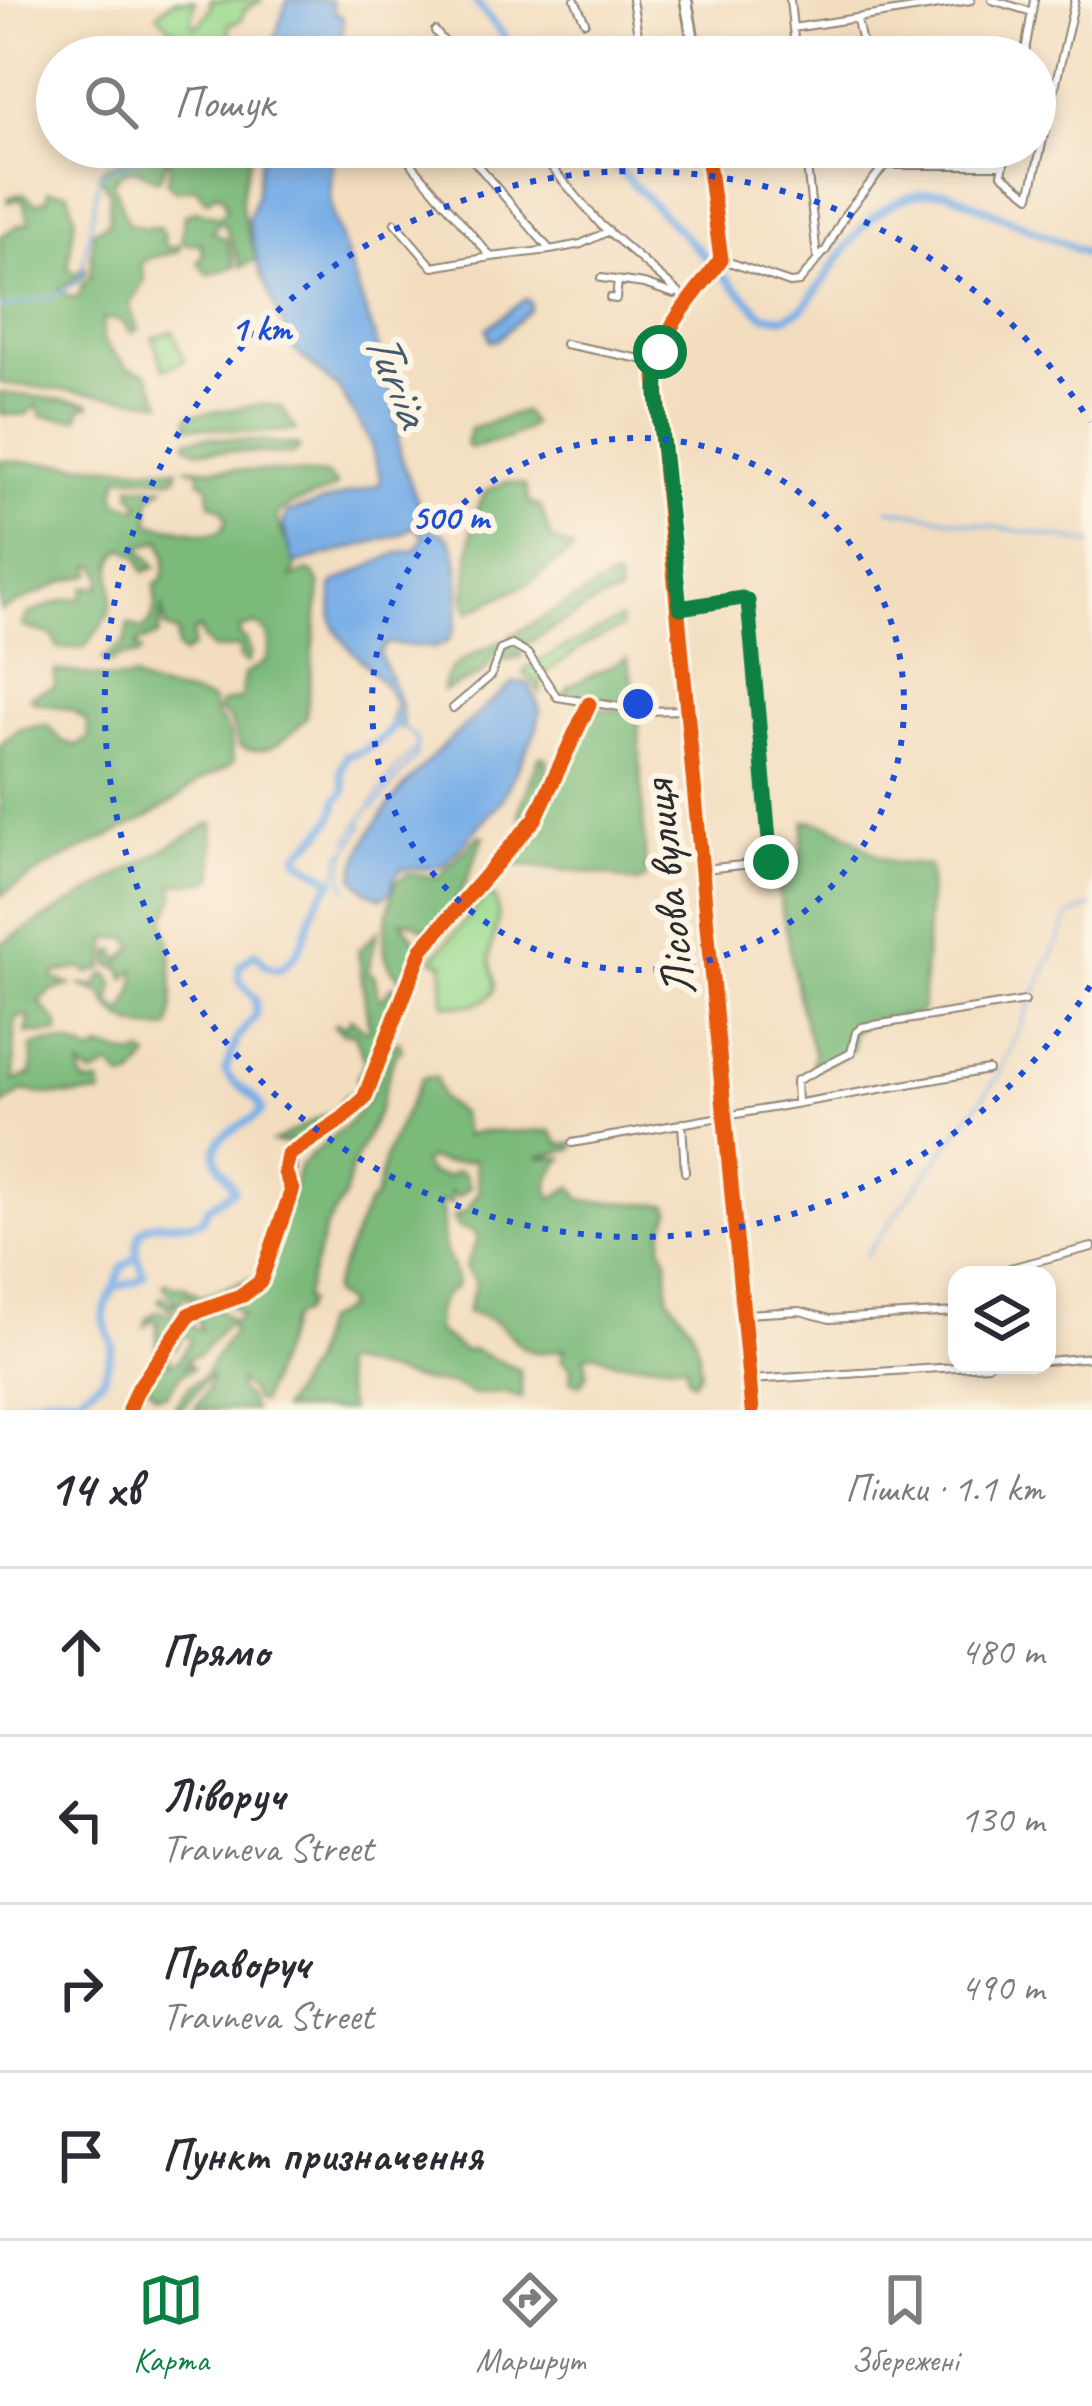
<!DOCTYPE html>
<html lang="uk">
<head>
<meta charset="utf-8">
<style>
  body { margin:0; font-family:Caveat,sans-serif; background:#f2f2f3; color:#2b2b33 }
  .controls { position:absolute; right:36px; bottom:36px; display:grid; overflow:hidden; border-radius:24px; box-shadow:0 6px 18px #0003 }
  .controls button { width:108px; height:108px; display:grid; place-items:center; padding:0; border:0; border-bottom:3px solid #e1e1e2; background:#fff; color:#2b2b33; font:60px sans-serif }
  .stop { position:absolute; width:36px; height:36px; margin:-27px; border:9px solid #0b8043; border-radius:50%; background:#fff }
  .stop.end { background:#0b8043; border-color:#fff; box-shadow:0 3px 12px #0008 }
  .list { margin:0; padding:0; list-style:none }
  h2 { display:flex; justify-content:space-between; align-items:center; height:156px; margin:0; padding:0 48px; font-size:51px }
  h2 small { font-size:39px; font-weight:400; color:#7c7c81 }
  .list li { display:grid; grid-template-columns:78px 1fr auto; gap:36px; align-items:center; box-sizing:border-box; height:168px; padding:0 48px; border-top:3px solid #e1e1e2 }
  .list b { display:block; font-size:45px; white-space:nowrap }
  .list p { margin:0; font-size:39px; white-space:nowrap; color:#7c7c81 }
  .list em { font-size:39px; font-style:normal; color:#7c7c81 }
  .icon { flex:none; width:66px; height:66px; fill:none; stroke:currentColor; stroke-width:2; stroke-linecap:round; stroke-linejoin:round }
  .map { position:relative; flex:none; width:1092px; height:1410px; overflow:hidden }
  .search { position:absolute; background:#fff; box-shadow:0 6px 18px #0003; left:36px; right:36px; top:36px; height:132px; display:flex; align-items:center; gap:30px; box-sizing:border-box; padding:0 42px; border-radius:66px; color:#7c7c81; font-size:45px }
  .sheet { height:828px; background:#fff }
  nav { display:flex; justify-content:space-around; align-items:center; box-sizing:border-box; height:168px; border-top:3px solid #e1e1e2; background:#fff; font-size:33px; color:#7c7c81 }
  nav a { display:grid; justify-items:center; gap:6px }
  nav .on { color:#0b8043 }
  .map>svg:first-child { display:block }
  .green { fill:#9bda90; stroke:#63825e; stroke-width:3 }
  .forest { fill:#7cba7a; stroke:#547252; stroke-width:3 }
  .water { fill:#79afe7; stroke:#526d89; stroke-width:3 }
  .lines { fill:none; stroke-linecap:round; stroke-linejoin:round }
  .stream { stroke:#79afe7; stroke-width:3 }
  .river { stroke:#79afe7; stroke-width:8 }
  .street-casing { stroke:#8f8475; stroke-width:10 }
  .secondary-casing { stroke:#8f8475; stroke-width:15 }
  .street { stroke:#fff; stroke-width:6 }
  .secondary { stroke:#fff; stroke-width:10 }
  .cycleway-casing { stroke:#fcf5e5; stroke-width:22 }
  .cycleway { stroke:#e8590c; stroke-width:15 }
  .route { stroke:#0b8043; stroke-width:15 }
  .ring { fill:none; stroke:#1d4ed8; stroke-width:6; stroke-dasharray:6 12 }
  .labels { text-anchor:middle; stroke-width:12; stroke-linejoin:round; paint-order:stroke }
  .street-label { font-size:48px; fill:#2b2b2b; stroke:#fcf5e5 }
  .water-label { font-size:51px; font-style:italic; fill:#46596d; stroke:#fcf5e5 }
  .centre { fill:#1d4ed8; stroke:#fcf5e5; stroke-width:6 }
  .ring-label { font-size:36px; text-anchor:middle; font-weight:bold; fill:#1d4ed8; stroke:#fcf5e5; stroke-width:12; stroke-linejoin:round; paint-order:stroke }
</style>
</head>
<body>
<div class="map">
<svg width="1092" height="1410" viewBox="0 0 1092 1410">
  <rect width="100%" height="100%" fill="#fcf5e5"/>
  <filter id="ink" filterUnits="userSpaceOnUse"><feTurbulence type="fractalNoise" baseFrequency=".00833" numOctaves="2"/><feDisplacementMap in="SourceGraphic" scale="24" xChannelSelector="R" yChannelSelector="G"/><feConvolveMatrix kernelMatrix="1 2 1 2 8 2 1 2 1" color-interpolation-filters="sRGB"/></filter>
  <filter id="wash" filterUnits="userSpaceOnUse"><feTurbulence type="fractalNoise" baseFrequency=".004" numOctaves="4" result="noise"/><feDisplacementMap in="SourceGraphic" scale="48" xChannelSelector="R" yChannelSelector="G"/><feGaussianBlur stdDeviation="2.7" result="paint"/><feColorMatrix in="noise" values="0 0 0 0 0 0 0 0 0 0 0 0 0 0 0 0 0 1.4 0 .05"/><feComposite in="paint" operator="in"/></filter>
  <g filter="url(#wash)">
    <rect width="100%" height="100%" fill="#f3ddbf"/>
    <path class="green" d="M174,0H194L192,24L198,26L211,8L210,0H263L244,10L241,20L229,24L230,45L214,51L212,57H167L177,35L157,14Z
      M173,331L184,361L164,369L152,338Z
      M620,619L621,628L589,642L541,676L540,692L531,677L524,675L525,669Z
      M487,896L494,897C504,922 492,933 490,955C489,966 496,975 495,985C492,1007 460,1007 444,1004L443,963L432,959Z"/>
    <path class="forest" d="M124,147L146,155L151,147H251C251,163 243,179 242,194C240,216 250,237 257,259L241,267L224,223L220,222L212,232L226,239L235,266L208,275L198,262L203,256L201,243L187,245L182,241L184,215L195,211L219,217L226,211L224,199L217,193L206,201L197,188L175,191L167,182L171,165L167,161L159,180C137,175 138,158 113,181L127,223L145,228L159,227L165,235L163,241L168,248L180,245L179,251C165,257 154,253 141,264L145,280L129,305L138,329L131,333L121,320L102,319L103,340L110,350L129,368L147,373L162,402L0,383V237L18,225L30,223L22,199L8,202V198L23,193L36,204L48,198V191L68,192L75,216L68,267L76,275L84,265L86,271L83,277L59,288L69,297H79L83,283L90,279L93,231L109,222L110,193L98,174L107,166L127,159Z
      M0,393L89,403L90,406L82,407L78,418L73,419L42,416L37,406L25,415L0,414Z
      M267,404L281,407L296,430L261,433L187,426L189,415Z
      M523,411L532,424C517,439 491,443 470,448L466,445L470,429Z
      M205,437L298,445L299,449L291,454L197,450L187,446V439Z
      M0,461L178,469L176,477L170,479L119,476L115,493L118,503L138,508L140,503L132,495L131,486L164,487L149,499L150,524L209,534L221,532L227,519L222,509L210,503L208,486L200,481L199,471L186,467L327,475L337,486C318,500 290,498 276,517L296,566L292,578L307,571L314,573L320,586L306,718C288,738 268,758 240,747L230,719L218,712L221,703L241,699L244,675L266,661C271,644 272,634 256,624L241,628L239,635L246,640L251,654L247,663L240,659V647L213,650L203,639L200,629L194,631L192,648L183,655L177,648V633L165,628L163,606L158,636L138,642L136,647L142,651L137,656H122L108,663L102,659L125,642L129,624L142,630C157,620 156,601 155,585L163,579L166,557L161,540L139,548L156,567L144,572L138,557L124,548C104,560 115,584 111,604C109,619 93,636 84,648L58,649L53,636L22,626L27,615L64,600L82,598L84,587H100L102,576L98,566L91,565L92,574L65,581L0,611Z
      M506,482L525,485L529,503L541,507L551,539L574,549L529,583L469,612L465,603L473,517L486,491Z
      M610,579H617L619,595L599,601L527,644L520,645L509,637Z
      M501,641L522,653L521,657L506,660L497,652L481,675L443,691C443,662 478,654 501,641Z
      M627,658L636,696L634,703L563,695L570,686Z
      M55,671C81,671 110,683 134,678C156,694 187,689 212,701L216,717C232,727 232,744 233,762C221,773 205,775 194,785C155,818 110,835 64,858C42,869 21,883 0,896V745L19,729L47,725L62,741L77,746L89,738L87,722L70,709L34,702L30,696L55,686Z
      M591,708L635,711L638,715L646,874L645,879L637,883L603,874L509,864L508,858L542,817Z
      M540,756L547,759C549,783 545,806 525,823L520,817V809Z
      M805,821C851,824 858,850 891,862C903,866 916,862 929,867L930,874L922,1009L918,1014L870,1020L852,1033L853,1048L849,1053L812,1069L814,1054L801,1010L774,867L779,860L800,859Z
      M208,824H213L214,877L209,881L172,885L175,895L164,922C172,938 176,1011 169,1028C142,1032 112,1021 103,995L80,985L97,987L102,975L108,974L114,984L110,1003L124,1013C130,996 137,989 135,970L124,979L121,968L110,965V954L115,950L120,961L134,947L129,938L108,939L104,968L89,973L81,968L55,973L53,978L70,985L51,991L40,1003L58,1024V1033H26L30,1018L19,1016L15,1021L14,1081L32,1074V1047C49,1039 77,1042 91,1054L102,1048L135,1056L143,1053L149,1057L132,1078L123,1079L110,1066L92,1076L80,1067L82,1080L87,1084L100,1083L101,1094C76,1095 48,1097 23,1091L0,1107V944Z
      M480,835L484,837C468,872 462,910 427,931L412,922L401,921L419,946L402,979C370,956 389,915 395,883L408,874L438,877Z
      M377,932L368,972L374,975L379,998H383L392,986L398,987L389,1020L377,1027L379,1043L363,1091L358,1088L357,1079L365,1061L354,1032L344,1034L334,1026L336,1023L346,1027L351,1018L366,1031L369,1028L358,951Z
      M399,1041L402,1050L394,1056L378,1113L351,1168L344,1198L326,1226L304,1299L308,1302L302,1313L292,1318L261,1402L255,1401L250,1391L239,1382L238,1391L247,1397L253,1410H194L207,1391L212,1373L180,1410L175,1405L189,1386L202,1378L233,1330L231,1323L222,1328L200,1355L190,1357L184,1367L190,1364L193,1368L181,1375L166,1395H156L147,1385C150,1379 161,1362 165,1356H170L168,1364L178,1361L191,1340L185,1334L174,1350L169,1344L157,1347V1322L154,1319L145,1326L147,1318L157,1311L178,1316L173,1321L176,1331L189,1319L194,1329H201L197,1314L217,1308L232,1321L242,1315L228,1304L250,1299L259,1291L300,1165L349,1123L371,1095L387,1049Z
      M436,1077L441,1098L461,1114L465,1136L478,1132L551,1131L559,1144H573V1149L538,1157L564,1158C552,1170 544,1183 552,1199L572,1186L580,1199L590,1201L668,1205L671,1211L663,1229L662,1245L667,1260L668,1297L691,1327L699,1352L700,1371L693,1382L688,1379L685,1364L615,1362L595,1353L585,1356L587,1374L580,1385L570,1380L571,1367L561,1359L565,1349C515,1359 528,1345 495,1322C486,1315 477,1316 467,1312L476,1283L465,1268L478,1239L474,1232L458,1227L453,1216L465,1212L479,1192L475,1160L444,1163L428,1159L422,1163L430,1174L446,1177L457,1171L465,1175L470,1187L458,1197L451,1192V1204L439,1202C445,1217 442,1225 443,1241C445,1258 458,1268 456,1287C437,1297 436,1311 436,1331L464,1351L473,1350L520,1370L522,1398L500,1392L473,1395L452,1384L428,1382L342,1362L339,1364L349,1410H281L311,1362L322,1322L345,1309L346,1304L332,1294L333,1287L368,1204L375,1198L386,1153L422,1078Z
      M355,1094C352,1119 298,1149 273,1142L336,1109L346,1095Z
      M251,1278C240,1290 207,1308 189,1305L192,1300L186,1294L173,1311L158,1301L162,1296L172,1304L175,1302L163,1285L167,1282L175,1287L184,1286L202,1297Z"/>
    <path class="water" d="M287,0H331L334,13L343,17L340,57H269Z
      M262,147H334L330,197L333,217L394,393L400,455L427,527C436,533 445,531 451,542C463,562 461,623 448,641L434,648L388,643L379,652L401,704L403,728H389L396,705C383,674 351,657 335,628C329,616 333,600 332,588L334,583L400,552L416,550L424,536L413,526L402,534L298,563L293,561L283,525L287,513L378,485L381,479L369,439L338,388L294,350L260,273L248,219L256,197Z
      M526,299L531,303L530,309L497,340L490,341L487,328Z
      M513,683H529L540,710L536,731L501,801L446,863L437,868L401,869L393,880L392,891L382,898L366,891L354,877C362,811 463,727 513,683Z"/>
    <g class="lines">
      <path class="stream" d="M0,308L52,297L80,280L100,173L177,147
        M888,509L1092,543
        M374,808L417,755L415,750
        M348,841L359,823
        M334,881L343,851L347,852L363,826L359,823L396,769L417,748L416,738L402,726
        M346,890L342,873L347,852
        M866,1255L998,1077L1069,917L1092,906"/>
      <path class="river" d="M474,0L522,57
        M596,147L763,315L784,318L802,309C847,255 867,189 947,192L1092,256
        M117,1287L137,1281L144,1275L137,1256
        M0,1408L48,1396H80L103,1378L113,1346L103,1318L106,1306L123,1267L137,1256C134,1206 171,1232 202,1220L208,1207L234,1190C230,1179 217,1168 216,1156C213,1130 250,1126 262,1111C257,1092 234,1088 225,1071L237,1039L256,1015L255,999L239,979V967L255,953L267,966L278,970C316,947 299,912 334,881L298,859V854C315,839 336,824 337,800L345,791L341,770L347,755C363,755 389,736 397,721"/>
    </g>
  </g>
  <g filter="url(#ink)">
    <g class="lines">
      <defs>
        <path id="street" d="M575,0L585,22
          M632,0L642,57
          M790,0L796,57
          M992,0L1032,12
          M857,20L865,57
          M793,28L971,0
          M435,31L457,57
          M381,52L384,57
          M720,57L746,53V57
          M978,57L1026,49
          M1024,57L1034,0
          M397,147L491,257L550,250
          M462,147L550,250L581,244L609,231
          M534,147L601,225L687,300
          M805,147L817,257
          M883,147L885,165
          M1007,147L1002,174L1030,196L1075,0
          M395,223L433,267L491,257
          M723,260L790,283L799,282L826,250L846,213L885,165H1004
          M601,278L644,284L674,294
          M610,298L616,299L618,281
          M565,344L656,362
          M679,608L742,598L748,601L771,862L704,869
          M453,708L491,676L500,650L512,645L528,654L557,697L645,711L685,710
          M797,1103L796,1081L851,1053L856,1032L862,1027L1025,1001
          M682,1123L685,1172
          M572,1143L988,1070
          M292,1181L294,1153
          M1003,1275L1010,1268L1092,1247
          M745,1314L800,1311L830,1319L957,1312
          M1047,1361L1092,1357
          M750,1380L988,1365
          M129,1410L136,1392L190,1314L243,1295L260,1282L292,1190L285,1172L288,1155L342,1119L364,1099L422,949L535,819L589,704"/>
        <path id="secondary" d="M686,0L696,57
          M706,147L721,259C695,296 659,328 656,377L752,1410"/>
      </defs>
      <use href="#street" class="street-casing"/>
      <use href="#secondary" class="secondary-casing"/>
      <use href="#street" class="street"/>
      <use href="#secondary" class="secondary"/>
      <defs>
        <path id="cycleway" d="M706,147L721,259C695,296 659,328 656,377L752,1410
          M129,1410L136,1392L190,1314L243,1295L260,1282L292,1190L285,1172L288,1155L342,1119L364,1099L422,949L535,819L589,704"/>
      </defs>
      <use href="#cycleway" class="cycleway-casing"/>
      <use href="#cycleway" class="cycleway"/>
    </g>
  </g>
  <g class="lines" filter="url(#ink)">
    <path class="route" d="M660,352L657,394L680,608L742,598L748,601L771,862"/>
  </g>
  <g class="ring">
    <circle cx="638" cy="704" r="266"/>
    <path d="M1090 986A533 533 0 1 1 1090 422"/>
  </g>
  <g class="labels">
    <g class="street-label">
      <text transform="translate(667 889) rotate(-96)" y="17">Лісова вулиця</text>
    </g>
    <g class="water-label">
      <text transform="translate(399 377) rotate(68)" y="18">Turiia</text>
    </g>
  </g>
  <circle cx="638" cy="704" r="18" class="centre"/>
  <g class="ring-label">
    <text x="261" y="340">1 km</text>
    <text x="450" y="529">500 m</text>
  </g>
</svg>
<div class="controls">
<button><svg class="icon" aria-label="layers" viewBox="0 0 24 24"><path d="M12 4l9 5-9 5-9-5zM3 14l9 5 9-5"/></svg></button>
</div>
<div class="stop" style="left:660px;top:352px"></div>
<div class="stop end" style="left:771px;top:862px"></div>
<div class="search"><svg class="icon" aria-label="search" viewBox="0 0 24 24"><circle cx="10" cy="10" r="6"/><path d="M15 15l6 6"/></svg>Пошук</div>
</div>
<section class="sheet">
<h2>14 хв<small>Пішки · 1.1 km</small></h2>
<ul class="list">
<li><svg class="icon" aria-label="ahead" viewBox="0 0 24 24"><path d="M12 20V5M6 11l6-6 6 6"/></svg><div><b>Прямо</b></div><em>480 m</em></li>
<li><svg class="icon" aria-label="left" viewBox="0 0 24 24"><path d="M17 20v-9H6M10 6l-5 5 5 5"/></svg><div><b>Ліворуч</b><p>Travneva Street</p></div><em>130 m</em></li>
<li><svg class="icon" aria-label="right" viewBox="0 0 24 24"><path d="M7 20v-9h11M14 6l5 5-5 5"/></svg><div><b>Праворуч</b><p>Travneva Street</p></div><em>490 m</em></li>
<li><svg class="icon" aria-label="arrive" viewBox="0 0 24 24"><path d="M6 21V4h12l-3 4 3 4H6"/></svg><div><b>Пункт призначення</b></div></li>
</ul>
</section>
<nav>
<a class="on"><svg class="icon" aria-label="map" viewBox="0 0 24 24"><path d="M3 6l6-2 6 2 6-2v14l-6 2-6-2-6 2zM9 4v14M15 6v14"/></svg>Карта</a>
<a><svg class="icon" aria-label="directions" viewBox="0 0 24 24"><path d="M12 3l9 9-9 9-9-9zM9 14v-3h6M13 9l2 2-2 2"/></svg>Маршрут</a>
<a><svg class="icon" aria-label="saved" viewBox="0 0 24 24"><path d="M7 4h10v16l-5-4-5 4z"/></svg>Збережені</a>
</nav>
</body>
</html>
